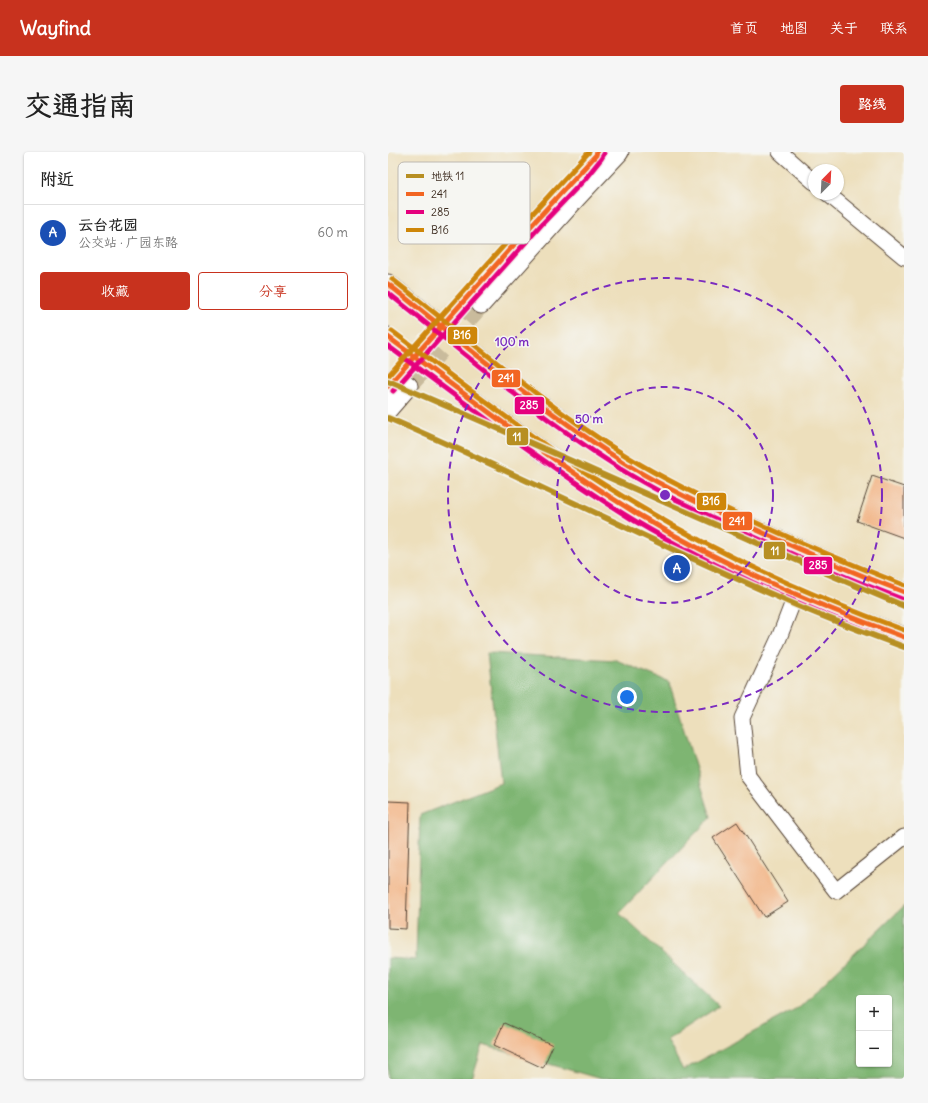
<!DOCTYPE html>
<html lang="zh">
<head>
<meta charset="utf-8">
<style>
  body { margin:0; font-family:Delius,"LXGW WenKai TC",sans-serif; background:#f6f6f6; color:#222 }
  .controls { position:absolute; right:12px; bottom:12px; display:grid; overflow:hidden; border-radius:4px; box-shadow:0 1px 3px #0004 }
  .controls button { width:36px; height:36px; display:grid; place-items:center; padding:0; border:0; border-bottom:1px solid #e0e0e0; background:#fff; color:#222; font:20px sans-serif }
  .compass { position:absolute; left:420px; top:12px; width:36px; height:36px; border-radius:50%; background:#fff; box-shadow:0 1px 3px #0004; rotate:24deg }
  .you { position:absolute; left:239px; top:545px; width:14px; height:14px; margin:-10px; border:3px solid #fff; border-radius:50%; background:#1a73e8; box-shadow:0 0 0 6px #1a73e833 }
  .badge { display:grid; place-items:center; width:26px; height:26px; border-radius:50%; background:#c8321e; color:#fff; font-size:13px; font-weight:700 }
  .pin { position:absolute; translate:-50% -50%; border:2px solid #fff; box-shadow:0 1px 4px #0006 }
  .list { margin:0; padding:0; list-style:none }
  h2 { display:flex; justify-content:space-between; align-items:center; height:52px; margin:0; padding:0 16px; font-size:17px }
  h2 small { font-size:13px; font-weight:400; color:#767676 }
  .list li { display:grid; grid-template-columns:26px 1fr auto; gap:12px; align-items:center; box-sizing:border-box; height:56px; padding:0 16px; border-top:1px solid #e0e0e0 }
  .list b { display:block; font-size:15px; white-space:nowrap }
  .list p { margin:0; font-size:13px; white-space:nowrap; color:#767676 }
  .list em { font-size:13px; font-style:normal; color:#767676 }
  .actions { display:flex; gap:8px; padding:12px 16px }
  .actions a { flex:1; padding:9px 0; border:1px solid #c8321e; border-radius:4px; text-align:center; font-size:14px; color:#c8321e }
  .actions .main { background:#c8321e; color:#fff }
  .map { position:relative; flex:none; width:516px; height:927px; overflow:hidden; border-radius:4px }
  header { display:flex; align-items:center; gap:24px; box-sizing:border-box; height:56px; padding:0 20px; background:#c8321e; color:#fff }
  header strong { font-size:19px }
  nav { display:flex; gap:22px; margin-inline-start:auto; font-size:14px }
  .intro { display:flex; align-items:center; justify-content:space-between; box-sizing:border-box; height:96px; padding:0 24px }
  h1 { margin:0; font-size:28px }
  .button { padding:10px 18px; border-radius:4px; background:#c8321e; color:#fff; font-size:14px; font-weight:700 }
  main { display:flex; gap:24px; padding:0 24px }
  aside { flex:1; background:#fff; border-radius:4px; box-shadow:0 1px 3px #0004 }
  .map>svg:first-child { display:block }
  .forest { fill:#7eb572; stroke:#5c7048; fill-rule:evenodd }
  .building { fill:#f2b587 }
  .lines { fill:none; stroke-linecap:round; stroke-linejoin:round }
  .major-tunnel { stroke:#c9bb9c; stroke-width:19; stroke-dasharray:19 10; stroke-linecap:butt }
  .minor-casing { stroke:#564536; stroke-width:17 }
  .major-casing { stroke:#564536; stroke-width:21 }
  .minor { stroke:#fff; stroke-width:15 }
  .major { stroke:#fff; stroke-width:19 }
  .bus-1-casing { stroke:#f6f6f2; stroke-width:8 }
  .bus-2-casing { stroke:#f6f6f2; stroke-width:8 }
  .bus-3-casing { stroke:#f6f6f2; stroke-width:8 }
  .bus-1 { stroke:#f26522; stroke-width:5 }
  .bus-2 { stroke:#e5007d; stroke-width:5 }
  .bus-3 { stroke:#ce8608; stroke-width:5 }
  .metro-1-casing { stroke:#f6f6f2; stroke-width:9 }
  .metro-1 { stroke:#b78f23; stroke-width:6 }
  .ring { fill:none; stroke:#7b2cbf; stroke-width:2; stroke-dasharray:7 5 }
  .key { fill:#f6f6f2; stroke:#beb9b2; stroke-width:1 }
  .key-label { font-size:11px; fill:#3b2a1e }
  .centre { fill:#7b2cbf; stroke:#f6f6f2; stroke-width:2 }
  .ring-label { font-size:12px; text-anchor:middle; font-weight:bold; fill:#7b2cbf; stroke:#f6f6f2; stroke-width:3; stroke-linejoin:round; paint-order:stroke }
  .line-badge { stroke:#f6f6f2; stroke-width:1.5 }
  .badge-label { font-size:11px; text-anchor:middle; font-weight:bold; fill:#fff }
</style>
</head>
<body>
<header>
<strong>Wayfind</strong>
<nav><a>首页</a><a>地图</a><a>关于</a><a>联系</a></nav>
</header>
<div class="intro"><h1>交通指南</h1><a class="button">路线</a></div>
<main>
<aside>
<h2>附近<small></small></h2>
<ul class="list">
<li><span class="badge" style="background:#1a4fb4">A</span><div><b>云台花园</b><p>公交站 · 广园东路</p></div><em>60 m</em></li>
</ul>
<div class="actions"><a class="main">收藏</a><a>分享</a></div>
</aside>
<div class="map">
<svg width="516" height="927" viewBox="0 0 516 927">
  <rect width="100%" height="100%" fill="#f6f6f2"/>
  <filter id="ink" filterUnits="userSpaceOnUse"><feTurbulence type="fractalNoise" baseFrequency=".025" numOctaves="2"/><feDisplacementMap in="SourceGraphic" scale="8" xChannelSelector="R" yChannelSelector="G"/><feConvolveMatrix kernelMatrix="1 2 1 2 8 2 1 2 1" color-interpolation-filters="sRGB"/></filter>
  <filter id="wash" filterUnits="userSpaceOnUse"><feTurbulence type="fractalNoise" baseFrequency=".012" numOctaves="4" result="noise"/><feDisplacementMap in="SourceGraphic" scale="16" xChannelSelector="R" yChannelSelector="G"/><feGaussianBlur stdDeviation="0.9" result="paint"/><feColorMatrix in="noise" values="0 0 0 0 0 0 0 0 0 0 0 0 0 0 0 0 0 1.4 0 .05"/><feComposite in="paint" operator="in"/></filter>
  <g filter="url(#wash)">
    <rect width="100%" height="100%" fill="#eddfbc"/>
    <path class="forest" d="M99,501L228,508L281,530L323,665L231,761L331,854L279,888L295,918L411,855L516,754V927H213L95,893L84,927H0V806L28,808L32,663L113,631ZM471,846H501V912H471Z"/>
    <g id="blocks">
      <path class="building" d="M484,324L516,335V386L469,369Z
        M0,649L22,650L18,777L0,776Z
        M349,670L400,750L376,765L325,686Z
        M116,871L165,893L155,916L106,893Z"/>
    </g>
  </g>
  <g filter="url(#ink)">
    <use href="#blocks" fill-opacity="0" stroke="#564536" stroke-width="1"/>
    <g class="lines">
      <path class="major-tunnel" d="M10,223L82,144
        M20,234L93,152"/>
      <defs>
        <path id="minor" d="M392,0L426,30
          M440,42L516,105
          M408,442L391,486L354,566L360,624L448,739L516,685"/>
        <path id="major" d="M0,132C77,192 151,258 235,310C268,331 304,348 340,365C398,392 456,418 516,440
          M82,144C106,115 131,87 156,59C174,40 192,23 208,3L209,0
          M93,152L188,46L231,0
          M0,185C94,255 187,329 290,385C362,425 438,457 516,485
          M0,234L10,223
          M0,257L20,234"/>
      </defs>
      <use href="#minor" class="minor-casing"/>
      <use href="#major" class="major-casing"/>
      <use href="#minor" class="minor"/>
      <use href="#major" class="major"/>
      <defs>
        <path id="bus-1" d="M0,132C77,193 152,257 235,310C273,334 313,353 354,371C407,396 461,419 516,440
          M0,185C82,246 163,309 251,363C334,413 424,451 516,485
          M0,234L140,77L208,3L209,0"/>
        <path id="bus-2" d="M0,141C76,201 149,264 231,316C269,340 309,358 349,377C403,402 458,426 514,447
          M0,194C81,254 161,316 247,369C331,419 422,458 514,492
          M5,239L154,72L197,27L213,7L216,2"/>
        <path id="bus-3" d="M4,127C82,188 156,253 240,305C277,328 318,347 358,366C410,390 462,412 516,433
          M4,179C86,241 167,305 256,357C338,406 426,445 516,478
          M0,224L135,72L201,0"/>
      </defs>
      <use href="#bus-1" class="bus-1-casing"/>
      <use href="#bus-2" class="bus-2-casing"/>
      <use href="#bus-3" class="bus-3-casing"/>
      <use href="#bus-1" class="bus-1"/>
      <use href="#bus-2" class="bus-2"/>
      <use href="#bus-3" class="bus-3"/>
      <defs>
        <path id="metro-1" d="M0,229C173,302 343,382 516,454
          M0,266C131,322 259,388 390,445C431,464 474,479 516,495"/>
      </defs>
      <use href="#metro-1" class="metro-1-casing"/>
      <use href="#metro-1" class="metro-1"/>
    </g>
  </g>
  <g class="ring">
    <circle cx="277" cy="343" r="108"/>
    <circle cx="277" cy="343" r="217"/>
  </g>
  <rect x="10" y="10" width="132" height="82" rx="6" class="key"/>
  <rect x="18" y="22" width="18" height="4" fill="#b78f23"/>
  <rect x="18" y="40" width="18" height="4" fill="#f26522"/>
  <rect x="18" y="58" width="18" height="4" fill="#e5007d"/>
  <rect x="18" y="76" width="18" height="4" fill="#ce8608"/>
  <g class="key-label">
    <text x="43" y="28">地铁 11</text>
    <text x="43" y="46">241</text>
    <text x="43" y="64">285</text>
    <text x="43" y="82">B16</text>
  </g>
  <circle cx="277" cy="343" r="6" class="centre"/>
  <g class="ring-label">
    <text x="124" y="194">100 m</text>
    <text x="201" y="271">50 m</text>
  </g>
  <g class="line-badge">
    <rect x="59" y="174" width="31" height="19" rx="4" fill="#ce8608"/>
    <rect x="103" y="217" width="30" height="19" rx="4" fill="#f26522"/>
    <rect x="126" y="244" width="31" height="19" rx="4" fill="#e5007d"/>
    <rect x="118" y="275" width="23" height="19" rx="4" fill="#b78f23"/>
    <rect x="308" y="340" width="31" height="19" rx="4" fill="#ce8608"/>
    <rect x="334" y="359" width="31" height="20" rx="4" fill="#f26522"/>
    <rect x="375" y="389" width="23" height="19" rx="4" fill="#b78f23"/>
    <rect x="415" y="404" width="30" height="19" rx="4" fill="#e5007d"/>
  </g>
  <g class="badge-label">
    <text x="74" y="187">B16</text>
    <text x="118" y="230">241</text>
    <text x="141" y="257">285</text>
    <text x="129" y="289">11</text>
    <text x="323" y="353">B16</text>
    <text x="349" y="373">241</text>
    <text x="387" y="403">11</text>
    <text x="430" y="417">285</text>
  </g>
</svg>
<div class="controls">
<button>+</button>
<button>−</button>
</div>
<svg class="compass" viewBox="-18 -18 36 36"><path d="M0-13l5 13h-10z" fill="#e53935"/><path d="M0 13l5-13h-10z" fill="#767676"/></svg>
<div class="you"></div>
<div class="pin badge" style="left:289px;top:416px;background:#1a4fb4">A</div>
</div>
</main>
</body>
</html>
